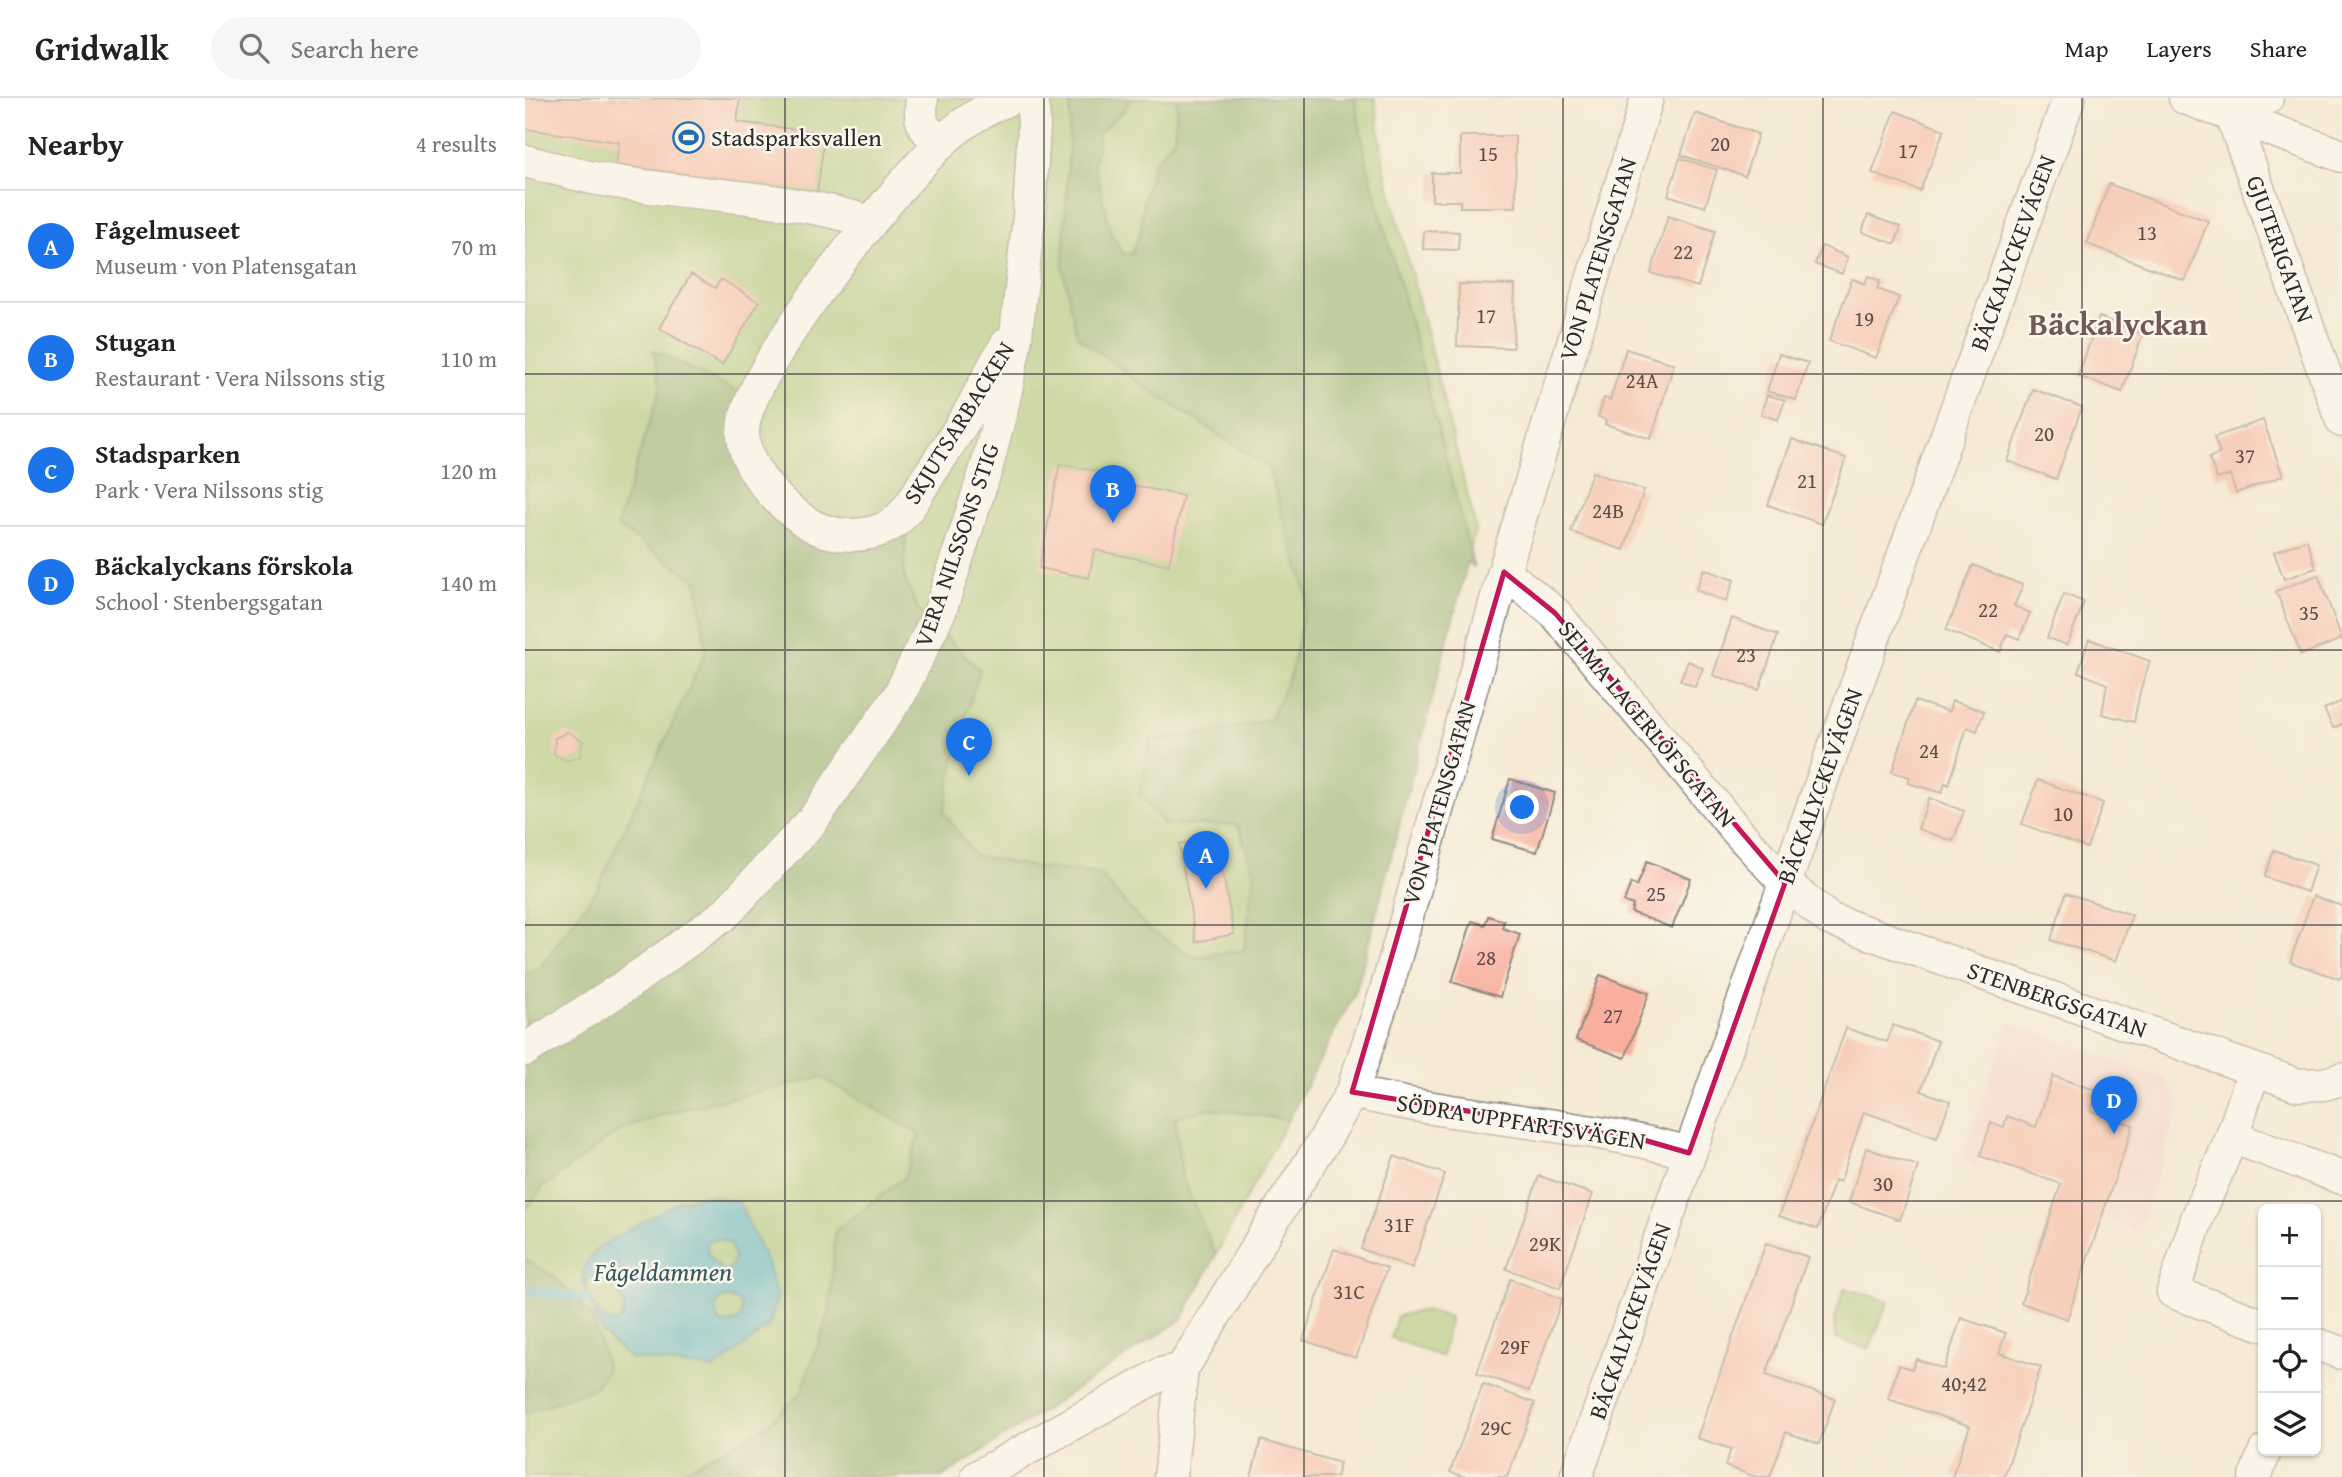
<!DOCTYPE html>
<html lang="en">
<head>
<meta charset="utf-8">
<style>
  body { margin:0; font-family:"Gentium Book Plus",serif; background:#f6f6f6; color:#222 }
  .controls { position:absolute; right:21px; bottom:21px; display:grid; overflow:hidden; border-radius:10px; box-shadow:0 2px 5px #0004 }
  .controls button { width:63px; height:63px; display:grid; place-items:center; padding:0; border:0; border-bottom:2px solid #e0e0e0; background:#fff; color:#222; font:35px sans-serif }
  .you { position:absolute; left:998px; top:710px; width:24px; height:24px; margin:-18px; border:5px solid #fff; border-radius:50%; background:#1a73e8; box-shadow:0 0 0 10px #1a73e833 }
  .badge { display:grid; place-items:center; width:46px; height:46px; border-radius:50%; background:#1a73e8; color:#fff; font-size:23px; font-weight:700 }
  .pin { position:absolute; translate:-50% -58px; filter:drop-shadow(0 2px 4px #0008) }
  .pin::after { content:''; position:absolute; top:37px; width:24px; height:21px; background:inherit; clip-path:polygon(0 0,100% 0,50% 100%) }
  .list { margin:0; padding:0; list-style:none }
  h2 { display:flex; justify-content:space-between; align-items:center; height:91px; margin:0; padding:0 28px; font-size:30px }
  h2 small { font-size:23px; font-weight:400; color:#767676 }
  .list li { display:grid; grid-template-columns:46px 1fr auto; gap:21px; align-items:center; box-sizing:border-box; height:112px; padding:0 28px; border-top:2px solid #e0e0e0 }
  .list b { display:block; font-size:26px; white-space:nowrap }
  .list p { margin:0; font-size:23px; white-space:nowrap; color:#767676 }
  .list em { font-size:23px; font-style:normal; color:#767676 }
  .icon { flex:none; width:38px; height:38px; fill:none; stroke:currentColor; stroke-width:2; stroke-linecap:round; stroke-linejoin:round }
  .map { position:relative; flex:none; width:1817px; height:1379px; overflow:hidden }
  header { display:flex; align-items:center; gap:42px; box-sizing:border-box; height:98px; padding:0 35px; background:#fff; border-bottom:2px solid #e0e0e0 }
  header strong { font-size:33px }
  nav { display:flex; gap:38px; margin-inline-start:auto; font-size:24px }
  .search { width:490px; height:63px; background:#f6f6f6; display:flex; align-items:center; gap:18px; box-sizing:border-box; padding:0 24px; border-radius:38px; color:#767676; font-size:26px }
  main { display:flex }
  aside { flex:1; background:#fff }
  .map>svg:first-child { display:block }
  .built { fill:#f7d0ce }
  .green { fill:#9fc570; stroke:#65784e; stroke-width:2 }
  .forest { fill:#7faa62; stroke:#556a46; stroke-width:2 }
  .water { fill:#46b0c5; stroke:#386e78; stroke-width:2; fill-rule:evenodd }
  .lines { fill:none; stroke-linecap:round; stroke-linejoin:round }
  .stream { stroke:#46b0c5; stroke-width:10 }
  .building { fill:#f9ae9e }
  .minor-casing { stroke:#908a80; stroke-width:35 }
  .minor { stroke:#fff; stroke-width:32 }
  .marked { fill:none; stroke:#c2185b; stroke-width:5; stroke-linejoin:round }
  .grid { fill:none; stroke:#2b2b2b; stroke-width:2; stroke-opacity:0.55 }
  .labels { text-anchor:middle; stroke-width:5; stroke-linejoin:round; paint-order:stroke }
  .number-label { font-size:21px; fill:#5e4c48 }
  .poi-label { font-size:24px; fill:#2b2b2b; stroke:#fbf7ec; text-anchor:start }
  .street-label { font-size:24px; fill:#2b2b2b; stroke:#fbf7ec }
  .water-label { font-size:26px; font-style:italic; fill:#345a61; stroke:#fbf7ec }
  .district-label { font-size:32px; font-weight:bold; fill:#735953; stroke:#fbf7ec }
</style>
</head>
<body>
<header>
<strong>Gridwalk</strong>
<div class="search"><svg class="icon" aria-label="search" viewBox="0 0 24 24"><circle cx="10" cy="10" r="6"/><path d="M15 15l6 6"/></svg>Search here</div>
<nav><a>Map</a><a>Layers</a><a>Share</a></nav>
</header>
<main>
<aside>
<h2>Nearby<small>4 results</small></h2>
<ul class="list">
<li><span class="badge">A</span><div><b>Fågelmuseet</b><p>Museum · von Platensgatan</p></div><em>70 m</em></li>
<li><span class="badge">B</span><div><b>Stugan</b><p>Restaurant · Vera Nilssons stig</p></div><em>110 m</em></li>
<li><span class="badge">C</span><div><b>Stadsparken</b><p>Park · Vera Nilssons stig</p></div><em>120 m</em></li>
<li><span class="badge">D</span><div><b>Bäckalyckans förskola</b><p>School · Stenbergsgatan</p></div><em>140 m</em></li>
</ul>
</aside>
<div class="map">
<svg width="1817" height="1379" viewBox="0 0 1817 1379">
  <rect width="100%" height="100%" fill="#fbf7ec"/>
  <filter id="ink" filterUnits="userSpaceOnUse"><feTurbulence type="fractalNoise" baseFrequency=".0143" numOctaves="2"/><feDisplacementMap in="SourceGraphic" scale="14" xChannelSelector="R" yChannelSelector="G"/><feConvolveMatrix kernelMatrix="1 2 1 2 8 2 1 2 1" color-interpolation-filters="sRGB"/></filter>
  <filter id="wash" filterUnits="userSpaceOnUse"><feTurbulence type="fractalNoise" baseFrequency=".00686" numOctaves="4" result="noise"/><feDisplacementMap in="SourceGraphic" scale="28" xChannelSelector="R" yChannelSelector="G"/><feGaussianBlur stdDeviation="1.57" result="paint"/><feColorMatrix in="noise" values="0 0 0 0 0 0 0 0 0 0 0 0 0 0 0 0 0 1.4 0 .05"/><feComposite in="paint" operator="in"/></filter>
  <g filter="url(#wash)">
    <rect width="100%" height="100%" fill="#f6ead4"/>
    <path class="built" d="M1484,924L1640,981L1655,1004L1614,1135L1577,1118L1562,1047L1483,1019L1479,1029L1466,1025L1452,1068L1436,1061Z"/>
    <path class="green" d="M0,0H850L859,68L951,430L831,893L657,1221L418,1379H0Z
      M1319,1190L1364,1203L1344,1251L1310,1240L1309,1224Z
      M900,1212L925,1219L917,1259L866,1240L872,1218Z"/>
    <path class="forest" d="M546,0H607L599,12L575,34L569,66L587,138L599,156L607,155L615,134L619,100L628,66L649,41L652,0H830L842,66L897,268L949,470L943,463L831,893L763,1022L685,1010L650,1019L657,1079L691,1157L657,1221L418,1379H147L241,1328L276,1295L305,1212L310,1133L379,1080L394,1036L296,979L143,1015L94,1033L17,1090L0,1114V877L14,871L73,789L181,553L172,483L92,428L136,288L128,252L227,301L232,374L301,434L382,411L379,478L393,512L455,572L434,639L419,714L449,757L510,769L574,776L623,831L670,859L719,852L729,775L713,727H640L614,697L626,642L683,635L745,621L766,576L782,498L743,369L623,291L552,238L538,170Z
      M0,1161L31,1180L68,1219L82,1272L70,1290L0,1315Z"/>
    <path class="water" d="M182,1097L214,1104L243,1168L252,1201L245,1227L190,1271L104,1260L78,1236L58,1187L59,1169L73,1150L152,1104ZM194,1141L206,1147L209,1160L206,1170L198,1172C188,1164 179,1156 183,1143ZM72,1176C87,1179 99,1200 99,1215L92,1224L85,1225C74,1217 46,1180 72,1176ZM204,1199L215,1205L217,1214L214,1222L201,1226L193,1223L190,1210L195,1202Z"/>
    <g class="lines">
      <path class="stream" d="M0,1192L63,1201"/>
    </g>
    <g id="blocks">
      <path class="building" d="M0,0H215L212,24L300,35L292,94L91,67L94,44L0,31Z
        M1370,13L1419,32L1395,93L1347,75Z
        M1170,15L1233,36L1220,78L1156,57Z
        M935,38H990L991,109H935V103H907V75H935Z
        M1155,60L1192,72L1180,109L1143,97Z
        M1584,86L1683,123L1660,183L1562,146Z
        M1343,117L1376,129L1370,146L1337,134Z
        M1143,118L1190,133L1173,189L1126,175Z
        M899,133L934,134L933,152L898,151Z
        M1297,148L1323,159L1317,176L1290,166Z
        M166,176L190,190L196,181L234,204L197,267L134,230Z
        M1343,178L1355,183L1352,191L1374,199L1351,260L1304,243L1327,181L1340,186Z
        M934,186L990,187L988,250L932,248Z
        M1574,219L1618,236L1597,294L1553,278Z
        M1101,251L1149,266L1126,341L1080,326L1081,322L1073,319L1079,300L1085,302Z
        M1254,256L1283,265L1271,302L1242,293Z
        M1508,291L1557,309L1531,381L1482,363Z
        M1242,297L1260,302L1253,322L1236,316Z
        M1738,322L1758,378L1711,395L1705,377L1692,381L1684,360L1695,355L1689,339Z
        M1267,341L1321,360L1297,426L1243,407Z
        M535,366L584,375L583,382L658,398L644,467L569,452L564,480L514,470Z
        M1067,374L1119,392L1099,452L1046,434Z
        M1782,442L1791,470L1759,481L1749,454Z
        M1448,467L1498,487L1489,508L1505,515L1494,541L1482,536L1475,554L1421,532Z
        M1179,471L1209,482L1201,504L1171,492Z
        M1793,477L1817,541L1776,557L1751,493Z
        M1539,496L1559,504L1542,547L1522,540Z
        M1207,520L1253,537L1234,592L1188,577Z
        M1564,541L1625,563L1615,593L1609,624L1577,616L1582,586L1553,574Z
        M1163,563L1178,570L1170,589L1155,582Z
        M1390,603L1424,614L1427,603L1459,613L1452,633L1442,629L1424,687L1420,685L1417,695L1383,685L1385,679L1367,674Z
        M1817,603V626L1808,630L1799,611Z
        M43,634L58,643L55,659L41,663L29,656L30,640Z
        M985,681L1030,695L1012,754L967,741Z
        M1513,682L1578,705L1562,750L1497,726Z
        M1404,700L1439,713L1428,743L1393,731Z
        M691,739L709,836L671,844L654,746Z
        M1749,752L1791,767L1782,794L1740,779Z
        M1122,763L1166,781L1147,830L1106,814L1108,807L1099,804L1106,785L1112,788Z
        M1541,795L1607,817L1591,863L1526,842Z
        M1788,798L1817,808V876L1815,881L1765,864Z
        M963,818L979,823L977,830L995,836L975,899L927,884L947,823L960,827Z
        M1075,877L1124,895L1100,960L1051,942Z
        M1368,927L1413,943L1396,993L1425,1003L1412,1040L1339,1014L1315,1084L1310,1082L1293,1131L1254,1118L1321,930L1362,944Z
        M1528,978L1573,993L1566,1013L1608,1027L1542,1221L1496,1205L1536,1086L1455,1058L1466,1025L1479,1029L1482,1018L1511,1029Z
        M1341,1050L1393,1068L1375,1122L1324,1104Z
        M869,1058L920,1076L887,1170L836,1151Z
        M1014,1078L1068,1096L1035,1190L981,1171Z
        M1241,1145L1283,1159L1241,1277L1310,1301L1294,1346L1261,1334L1245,1379H1231L1200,1368L1206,1351L1172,1340Z
        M809,1151L862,1170L831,1260L778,1242Z
        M985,1181L1037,1201L1004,1293L952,1275Z
        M1436,1220L1481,1235L1474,1255L1516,1269L1479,1379H1427L1445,1328L1363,1301L1374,1267L1387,1271L1391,1261L1419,1271Z
        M958,1286L1010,1305L982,1379H940L925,1374Z
        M736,1342L815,1365L811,1379H726Z"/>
    </g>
  </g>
  <g filter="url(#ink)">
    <use href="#blocks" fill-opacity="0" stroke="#908a80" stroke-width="2"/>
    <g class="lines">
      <defs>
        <path id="minor" d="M397,0C394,27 397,28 416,46
          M1660,0L1817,58
          M1742,0L1707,18L1817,323
          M0,63C23,69 45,75 68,80C160,98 256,96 345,124
          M482,246C467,268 457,293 443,316C430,338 415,361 400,383C391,398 380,419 364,428C339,442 301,439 278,422C251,403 217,368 218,333C220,271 374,84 422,39C441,22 462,10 485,0
          M979,474L1030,515L1212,733L1260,785L1304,821L1773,987L1799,986L1817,981
          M0,952L100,888L199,817L288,722L375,596L415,513L462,368L479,301L490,246L504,118L509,26L507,0
          M1729,972L1707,1039L1673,1118L1648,1194L1738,1227
          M827,994C938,1021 1054,1024 1164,1055
          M1707,1039L1817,1080
          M1791,1246L1817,1255
          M452,1379L636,1276L657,1271
          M645,1379L657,1271L750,1119L799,1043L827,994L861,893L979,474L1122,0
          M1051,1379L1260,785L1544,0
          M1730,1379L1740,1353"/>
      </defs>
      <use href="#minor" class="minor-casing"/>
      <use href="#minor" class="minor"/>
    </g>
  </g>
  <path d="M0 0H1817V1379H0ZM979,474L1030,515L1260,785L1164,1055L1119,1042L827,994Z" fill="#f6ead4" fill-opacity=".55" fill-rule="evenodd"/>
  <path class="marked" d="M979,474L1030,515L1260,785L1164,1055L1119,1042L827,994Z"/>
  <path class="grid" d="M260,0V1379M519,0V1379M779,0V1379M1038,0V1379M1298,0V1379M1557,0V1379M0,276H1817M0,552H1817M0,827H1817M0,1103H1817"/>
  <defs>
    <symbol id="stadium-ring" viewBox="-11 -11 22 22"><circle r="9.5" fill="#fbf7ec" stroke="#1f6fb2" stroke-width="1.5"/><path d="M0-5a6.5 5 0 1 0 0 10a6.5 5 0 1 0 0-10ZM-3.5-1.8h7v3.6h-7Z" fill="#1f6fb2"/></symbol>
  </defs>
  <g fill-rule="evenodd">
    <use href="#stadium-ring" x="146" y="22" width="35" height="35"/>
  </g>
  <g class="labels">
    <g class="number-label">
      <text x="1195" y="53">20</text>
      <text x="1383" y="60">17</text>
      <text x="963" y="63">15</text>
      <text x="1622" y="142">13</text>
      <text x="1158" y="161">22</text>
      <text x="961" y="225">17</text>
      <text x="1339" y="228">19</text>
      <text x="1117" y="290">24A</text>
      <text x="1519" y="343">20</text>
      <text x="1720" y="365">37</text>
      <text x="1282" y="390">21</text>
      <text x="1083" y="420">24B</text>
      <text x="1463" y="519">22</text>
      <text x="1784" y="522">35</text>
      <text x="1221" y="564">23</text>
      <text x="1404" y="660">24</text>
      <text x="1538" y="723">10</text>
      <text x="1131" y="803">25</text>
      <text x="961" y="867">28</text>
      <text x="1088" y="925">27</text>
      <text x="1358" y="1093">30</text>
      <text x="874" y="1134">31F</text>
      <text x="1020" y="1153">29K</text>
      <text x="824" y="1201">31C</text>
      <text x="990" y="1256">29F</text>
      <text x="1439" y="1293">40;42</text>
      <text x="971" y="1337">29C</text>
    </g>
    <g class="poi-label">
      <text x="186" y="48">Stadsparksvallen</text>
    </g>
    <g class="street-label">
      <text transform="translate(1755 151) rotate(70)" y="8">GJUTERIGATAN</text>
      <text transform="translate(1488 155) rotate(-70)" y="8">BÄCKALYCKEVÄGEN</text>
      <text transform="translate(1073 161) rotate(-73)" y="8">VON PLATENSGATAN</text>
      <text transform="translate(434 325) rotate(-58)" y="8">SKJUTSARBACKEN</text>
      <text transform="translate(432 447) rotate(-71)" y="8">VERA NILSSONS STIG</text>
      <text transform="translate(1122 626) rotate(50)" y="8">SELMA LAGERLÖFSGATAN</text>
      <text transform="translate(1295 688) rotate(-70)" y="8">BÄCKALYCKEVÄGEN</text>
      <text transform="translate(914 705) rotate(-74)" y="8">VON PLATENSGATAN</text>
      <text transform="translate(1532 902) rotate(19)" y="8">STENBERGSGATAN</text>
      <text transform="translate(996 1024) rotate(9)" y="8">SÖDRA UPPFARTSVÄGEN</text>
      <text transform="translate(1105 1223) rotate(-71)" y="8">BÄCKALYCKEVÄGEN</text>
    </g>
    <g class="water-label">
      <text x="138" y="1183">Fågeldammen</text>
    </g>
    <g class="district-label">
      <text x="1593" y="237">Bäckalyckan</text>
    </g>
  </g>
</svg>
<div class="controls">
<button>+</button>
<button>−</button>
<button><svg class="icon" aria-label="locate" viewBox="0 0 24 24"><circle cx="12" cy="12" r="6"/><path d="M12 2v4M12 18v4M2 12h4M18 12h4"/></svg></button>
<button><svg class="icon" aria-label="layers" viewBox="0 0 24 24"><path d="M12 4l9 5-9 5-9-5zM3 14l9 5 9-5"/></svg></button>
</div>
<div class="you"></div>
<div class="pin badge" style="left:681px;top:791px">A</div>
<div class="pin badge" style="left:588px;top:425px">B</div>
<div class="pin badge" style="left:444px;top:678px">C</div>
<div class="pin badge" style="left:1589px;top:1036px">D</div>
</div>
</main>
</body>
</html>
